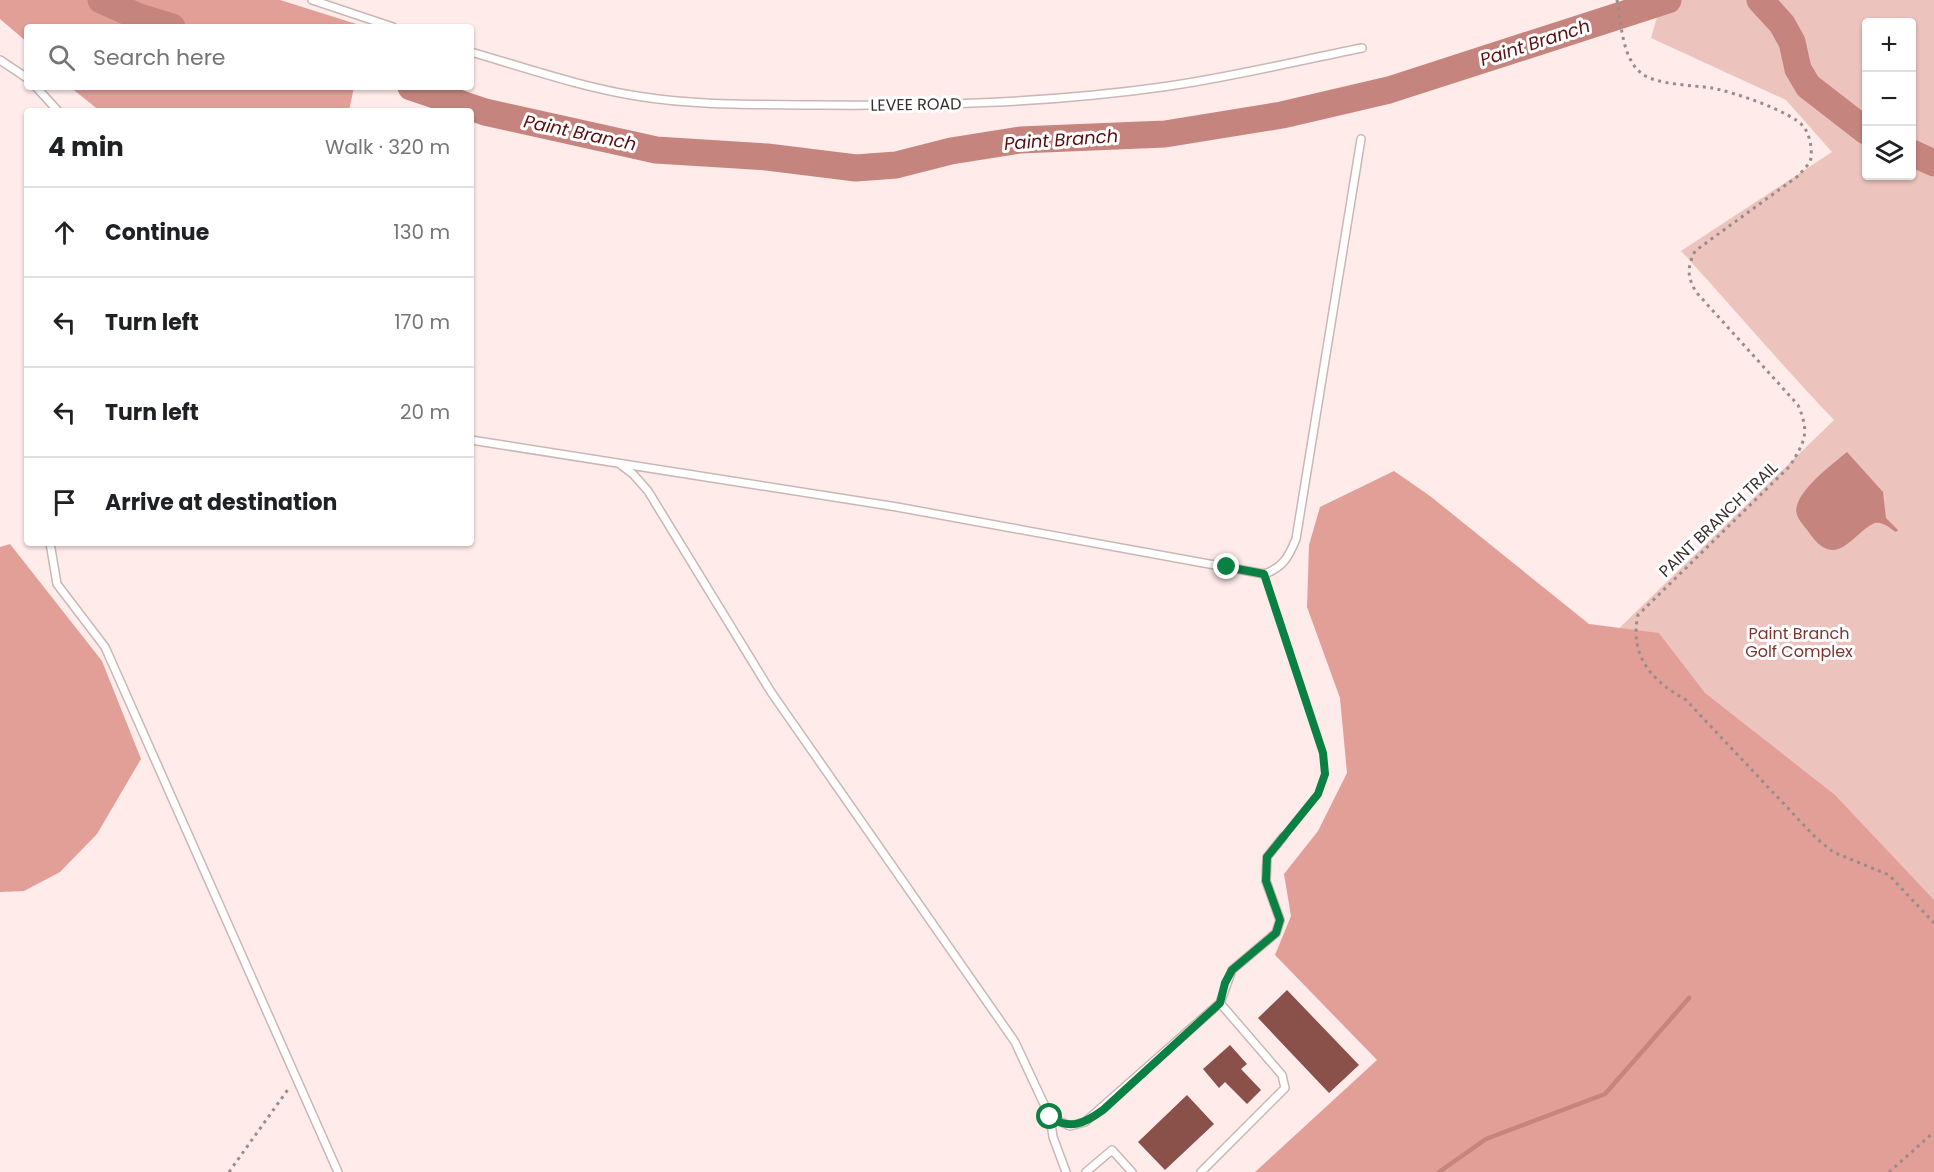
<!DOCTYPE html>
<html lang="en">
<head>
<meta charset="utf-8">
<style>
  body { margin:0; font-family:Poppins,sans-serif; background:#f6f6f6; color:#202124 }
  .controls { position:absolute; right:18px; top:18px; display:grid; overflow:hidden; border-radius:6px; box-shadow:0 2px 4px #0004 }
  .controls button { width:54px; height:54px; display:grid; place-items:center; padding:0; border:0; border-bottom:2px solid #e0e0e0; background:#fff; color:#202124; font:30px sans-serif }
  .stop { position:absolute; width:18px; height:18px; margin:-14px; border:4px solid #0b8043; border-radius:50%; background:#fff }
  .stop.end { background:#0b8043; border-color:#fff; box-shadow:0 2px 6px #0008 }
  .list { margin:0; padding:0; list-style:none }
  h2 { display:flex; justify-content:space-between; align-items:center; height:78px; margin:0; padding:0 24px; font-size:26px }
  h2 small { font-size:20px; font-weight:400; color:#757577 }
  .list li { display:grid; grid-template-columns:39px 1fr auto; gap:18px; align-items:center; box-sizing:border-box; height:90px; padding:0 24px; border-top:2px solid #e0e0e0 }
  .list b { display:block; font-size:22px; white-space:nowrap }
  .list em { font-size:20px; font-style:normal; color:#757577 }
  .icon { flex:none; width:33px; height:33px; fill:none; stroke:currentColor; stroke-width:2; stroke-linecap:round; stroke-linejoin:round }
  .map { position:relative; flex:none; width:1934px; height:1172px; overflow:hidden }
  .search { position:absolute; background:#fff; box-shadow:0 2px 4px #0004; left:24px; top:24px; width:450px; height:66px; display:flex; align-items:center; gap:15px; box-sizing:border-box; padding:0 21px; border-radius:6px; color:#757577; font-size:22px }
  .panel { position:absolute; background:#fff; box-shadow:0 2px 4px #0004; left:24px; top:108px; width:450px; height:438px; border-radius:6px }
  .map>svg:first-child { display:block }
  .green { fill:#edc3be; fill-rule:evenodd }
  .forest { fill:#e19f98 }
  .water { fill:#c5857e }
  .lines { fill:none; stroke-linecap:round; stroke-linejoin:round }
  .stream { stroke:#c5857e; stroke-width:4.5 }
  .river { stroke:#c5857e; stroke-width:27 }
  .building { fill:#8a504a }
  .lane-casing { stroke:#cab7b5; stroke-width:10 }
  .path { stroke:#998c8b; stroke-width:3; stroke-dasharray:3 4.5; stroke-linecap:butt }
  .lane { stroke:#fff; stroke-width:7 }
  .route { stroke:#0b8043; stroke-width:8 }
  .labels { text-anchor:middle; stroke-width:6; stroke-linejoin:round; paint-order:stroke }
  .street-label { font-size:16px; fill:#372f2f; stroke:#fff }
  .park-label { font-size:16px; fill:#81332e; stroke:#fff }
  .water-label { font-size:18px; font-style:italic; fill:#5c0e0f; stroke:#fff }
</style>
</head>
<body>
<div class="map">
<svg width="1934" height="1172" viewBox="0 0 1934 1172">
  <rect width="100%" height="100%" fill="#ffebe9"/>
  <path class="green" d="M1662,0H1934V984L1608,639L1834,420C1781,365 1733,307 1681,251L1832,152L1786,100L1651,38ZM1866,22H1912V176H1866Z"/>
  <path class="forest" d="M0,0H280L366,27H27V42L0,19Z
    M70,87H354L349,111H100Z
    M1394,471L1430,496L1589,624L1659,633L1705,693L1835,795L1934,900V1172H1255L1377,1060L1275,955L1291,916L1284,874L1318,831L1347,773L1340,698L1307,607L1309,545L1320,507Z
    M10,544L102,661L141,759L97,834L60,872L24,891L0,892V547Z"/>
  <path class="water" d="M1847,452L1883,492L1886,518L1898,530L1896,532C1890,528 1882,521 1875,523C1854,531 1837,572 1810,534C1806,528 1799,521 1797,515C1790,495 1834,463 1847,452Z"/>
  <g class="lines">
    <path class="stream" d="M1439,1172L1486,1139L1605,1094L1689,998"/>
    <path class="river" d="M101,0L139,17L172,27
      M1760,0L1782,24L1792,42L1798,69L1808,86L1866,131
      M411,87L485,112L656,150L767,157L856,168L896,165L951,151L1020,140L1165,134L1282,115L1389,90L1668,0
      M1912,153L1934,163"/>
  </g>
  <path class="building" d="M1287,990L1359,1065L1329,1093L1258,1018Z
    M1230,1045L1247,1064L1241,1069L1261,1090L1247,1104L1225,1082L1219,1088L1203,1069Z
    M1187,1095L1214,1124L1165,1170L1138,1142Z"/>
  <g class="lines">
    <defs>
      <path id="lane" d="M312,0L393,27
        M471,52C526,68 581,87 637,96C697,106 758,104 818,105C933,106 1048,103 1162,87C1229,78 1296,61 1362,48
        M0,60L27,78
        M36,87L58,111
        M471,440L897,507L1264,574C1283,568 1289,556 1296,539L1361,139
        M621,465L633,474L648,491L771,692L1015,1042L1050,1117L1053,1137L1066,1172
        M50,543L57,584L105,647L338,1172
        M1050,1117L1070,1126L1085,1122L1220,1003L1232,970L1276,933L1280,920L1266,881L1267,857L1283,837
        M1086,1172L1112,1150L1132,1172
        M1201,1172L1285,1088L1282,1075L1220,1003"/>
    </defs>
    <use href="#lane" class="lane-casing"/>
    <path class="path" d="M1617,0C1621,22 1622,58 1641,73C1655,85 1693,85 1712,88C1733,92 1791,111 1804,127C1810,136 1812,147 1811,158C1810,164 1802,171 1798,176L1695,251C1687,268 1687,276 1696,292L1798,405C1810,433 1805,441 1790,466L1638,615C1629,656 1652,681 1686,700L1816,838L1833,852L1889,875L1934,923
      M1268,584L1323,753C1326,789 1312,804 1289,830
      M229,1172L289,1088
      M1889,1172L1934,1132"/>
    <use href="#lane" class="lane"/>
  </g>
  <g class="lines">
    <path class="route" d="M1050,1117C1070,1131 1085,1123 1103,1110L1220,1003L1225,983L1232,970L1276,933L1280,920L1266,881L1267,857L1318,794L1325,774L1323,753L1264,574L1227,567"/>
  </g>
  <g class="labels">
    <g class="street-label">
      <text transform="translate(916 104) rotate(-1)" y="6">LEVEE ROAD</text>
      <text transform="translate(1718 519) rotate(-44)" y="6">PAINT BRANCH TRAIL</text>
    </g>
    <g class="park-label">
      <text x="1799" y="639">Paint Branch<tspan x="1799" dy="18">Golf Complex</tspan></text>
    </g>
    <g class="water-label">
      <text transform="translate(1535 43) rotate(-18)" y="6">Paint Branch</text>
      <text transform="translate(580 133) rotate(12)" y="6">Paint Branch</text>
      <text transform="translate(1061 140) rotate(-4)" y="6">Paint Branch</text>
    </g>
  </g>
</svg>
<div class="controls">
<button>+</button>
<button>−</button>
<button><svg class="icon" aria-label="layers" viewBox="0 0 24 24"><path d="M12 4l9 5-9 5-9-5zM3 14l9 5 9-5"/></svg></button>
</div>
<div class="stop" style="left:1050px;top:1117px"></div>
<div class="stop end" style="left:1227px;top:567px"></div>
<div class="search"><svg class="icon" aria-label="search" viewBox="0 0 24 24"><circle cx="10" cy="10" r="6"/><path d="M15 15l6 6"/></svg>Search here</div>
<section class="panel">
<h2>4 min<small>Walk · 320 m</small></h2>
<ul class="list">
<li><svg class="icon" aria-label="ahead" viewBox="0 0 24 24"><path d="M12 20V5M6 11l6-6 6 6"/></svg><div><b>Continue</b></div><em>130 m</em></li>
<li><svg class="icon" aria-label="left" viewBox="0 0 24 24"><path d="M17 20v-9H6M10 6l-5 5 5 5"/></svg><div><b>Turn left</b></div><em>170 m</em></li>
<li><svg class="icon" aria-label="left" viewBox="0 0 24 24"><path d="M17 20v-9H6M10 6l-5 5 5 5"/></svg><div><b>Turn left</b></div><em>20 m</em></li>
<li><svg class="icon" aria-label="arrive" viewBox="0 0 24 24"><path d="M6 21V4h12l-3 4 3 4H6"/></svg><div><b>Arrive at destination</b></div></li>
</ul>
</section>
</div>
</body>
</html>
